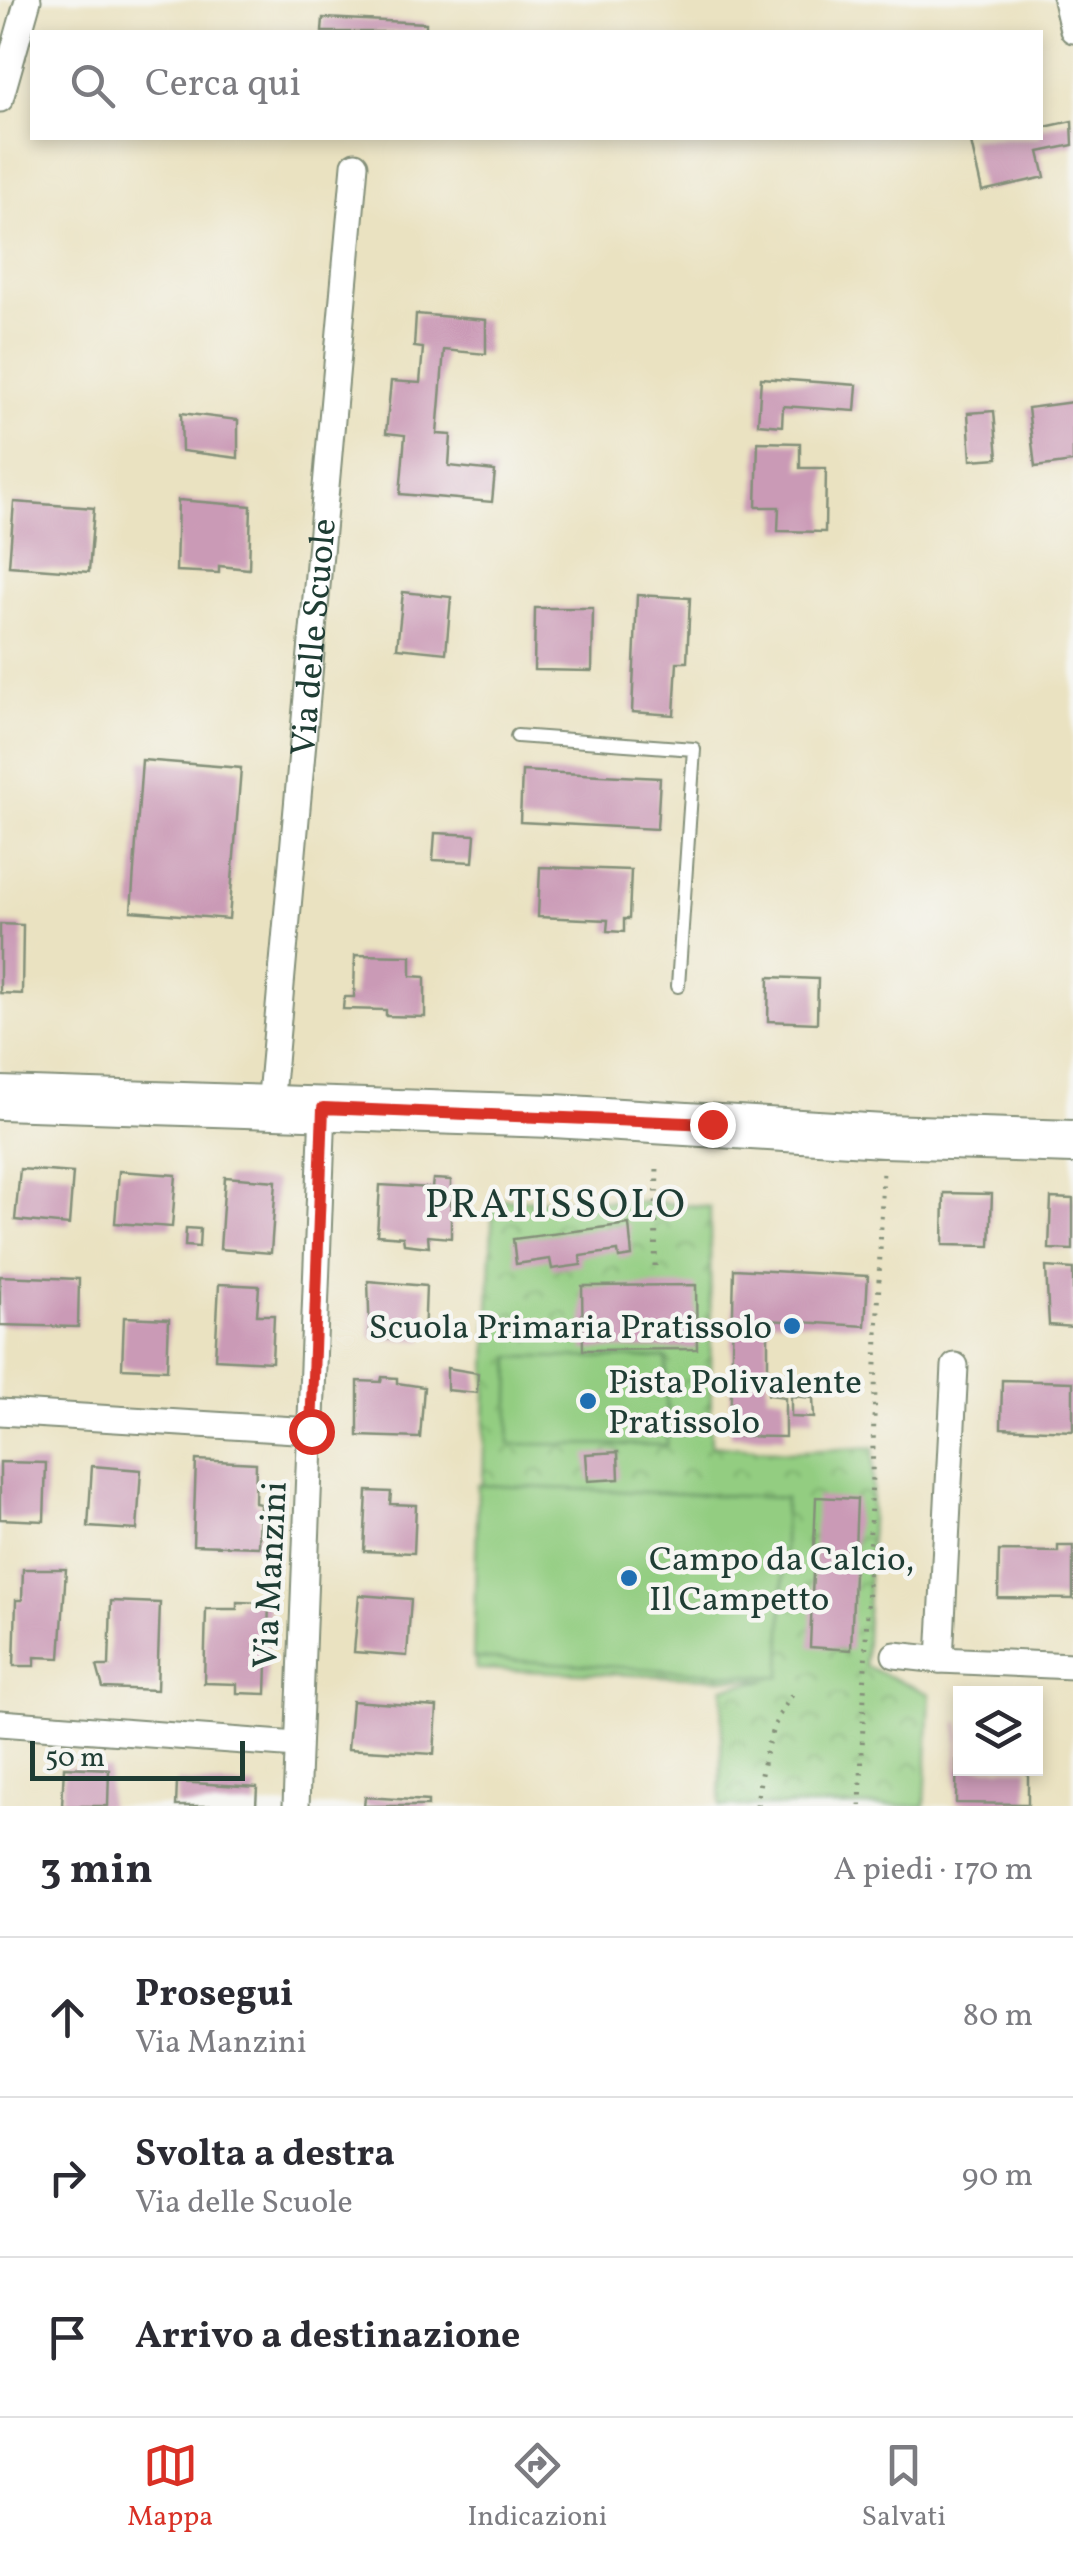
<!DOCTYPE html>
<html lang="it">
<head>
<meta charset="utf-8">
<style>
  body { margin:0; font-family:Vollkorn,serif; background:#f7f7f7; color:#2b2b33 }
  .controls { position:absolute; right:30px; bottom:30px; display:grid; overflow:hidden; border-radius:0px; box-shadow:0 5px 15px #0003 }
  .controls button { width:90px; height:90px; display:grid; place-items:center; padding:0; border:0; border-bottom:2px solid #e1e1e2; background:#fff; color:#2b2b33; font:50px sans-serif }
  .scale { position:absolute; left:30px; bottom:25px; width:215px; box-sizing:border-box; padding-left:10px; border:5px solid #1f3d34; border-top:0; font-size:28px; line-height:35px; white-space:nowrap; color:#1f3d34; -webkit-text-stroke:8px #f6f6f2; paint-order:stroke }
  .stop { position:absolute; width:30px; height:30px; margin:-22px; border:8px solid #d93025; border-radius:50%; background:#fff }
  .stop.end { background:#d93025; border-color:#fff; box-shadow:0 2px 10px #0008 }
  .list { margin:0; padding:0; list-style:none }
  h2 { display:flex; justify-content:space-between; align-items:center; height:130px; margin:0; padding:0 40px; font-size:42px }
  h2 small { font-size:32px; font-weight:400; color:#7c7c81 }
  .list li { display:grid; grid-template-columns:65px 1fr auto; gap:30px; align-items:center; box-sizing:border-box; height:160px; padding:0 40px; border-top:2px solid #e1e1e2 }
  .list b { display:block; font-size:38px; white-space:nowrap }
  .list p { margin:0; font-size:32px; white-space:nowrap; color:#7c7c81 }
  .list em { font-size:32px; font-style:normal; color:#7c7c81 }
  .icon { flex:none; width:55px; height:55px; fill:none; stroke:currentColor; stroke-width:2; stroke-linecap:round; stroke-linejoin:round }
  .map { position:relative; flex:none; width:1073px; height:1806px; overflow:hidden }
  .search { position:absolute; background:#fff; box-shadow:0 5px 15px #0003; left:30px; right:30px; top:30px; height:110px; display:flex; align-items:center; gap:25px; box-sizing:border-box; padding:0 35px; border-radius:0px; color:#7c7c81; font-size:38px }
  .sheet { height:610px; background:#fff }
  nav { display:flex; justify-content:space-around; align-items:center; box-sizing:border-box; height:140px; border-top:2px solid #e1e1e2; background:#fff; font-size:28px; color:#7c7c81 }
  nav a { display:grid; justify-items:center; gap:5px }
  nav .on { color:#d93025 }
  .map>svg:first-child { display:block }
  .park { fill:url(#park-crowns); stroke:#59855a; stroke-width:2.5 }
  .pitch { fill:#93cd81; stroke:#59855a; stroke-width:2.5 }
  .building { fill:#ca9ab6 }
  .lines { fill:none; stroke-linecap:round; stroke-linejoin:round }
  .lane-casing { stroke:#84907a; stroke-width:16 }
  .street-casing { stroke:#84907a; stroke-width:29 }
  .primary-casing { stroke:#84907a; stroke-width:46 }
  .path { stroke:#84907a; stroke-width:5; stroke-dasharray:2.5 8; stroke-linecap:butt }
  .lane { stroke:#fff; stroke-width:12 }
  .street { stroke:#fff; stroke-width:25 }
  .primary { stroke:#fff; stroke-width:42 }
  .route { stroke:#d93025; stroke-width:12 }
  .poi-dot { fill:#1f6fb2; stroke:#f6f6f2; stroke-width:4 }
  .labels { text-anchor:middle; stroke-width:9; stroke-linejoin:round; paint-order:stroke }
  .street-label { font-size:35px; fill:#1f3d34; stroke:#f6f6f2 }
  .poi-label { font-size:35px; fill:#1f3d34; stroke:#f6f6f2; text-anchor:start }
  .quarter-label { font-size:40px; letter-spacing:2.5px; fill:#1f3d34; stroke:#f6f6f2 }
</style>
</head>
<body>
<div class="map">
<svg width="1073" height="1806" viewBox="0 0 1073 1806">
  <defs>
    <pattern id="park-crowns" width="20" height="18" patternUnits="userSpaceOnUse" patternTransform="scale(2.5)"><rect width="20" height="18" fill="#93cd81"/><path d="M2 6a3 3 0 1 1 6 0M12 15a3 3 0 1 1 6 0" fill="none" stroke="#77a86a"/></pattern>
  </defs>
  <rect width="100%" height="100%" fill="#f6f6f2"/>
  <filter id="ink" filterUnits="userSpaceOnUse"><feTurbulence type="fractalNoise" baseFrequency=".01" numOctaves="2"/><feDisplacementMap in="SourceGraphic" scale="20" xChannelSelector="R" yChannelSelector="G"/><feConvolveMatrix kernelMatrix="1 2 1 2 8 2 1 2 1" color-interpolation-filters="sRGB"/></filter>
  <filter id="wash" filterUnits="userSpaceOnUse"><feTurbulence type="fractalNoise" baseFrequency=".0048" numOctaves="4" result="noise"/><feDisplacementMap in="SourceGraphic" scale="40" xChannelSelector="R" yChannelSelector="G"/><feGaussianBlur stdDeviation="2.25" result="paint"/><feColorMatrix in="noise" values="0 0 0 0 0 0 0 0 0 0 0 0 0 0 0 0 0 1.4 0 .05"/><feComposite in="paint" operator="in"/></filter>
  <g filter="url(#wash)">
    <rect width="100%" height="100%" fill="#eae2c1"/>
    <path class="park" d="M493,1199L656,1202L710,1207L711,1445L788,1452L874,1447L865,1666L930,1694L925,1806H720L723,1687L767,1680L476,1669Z"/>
    <path class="pitch" d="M511,1357L666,1358L667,1445L509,1444Z
      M478,1485L785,1498L781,1677L473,1658Z"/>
    <g id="blocks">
      <path class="building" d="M323,18L426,23V32H322Z
        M1072,121L1073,145L1039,152L1045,177L982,191L970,138H1040V128Z
        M416,314L486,320V354L444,350L437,434L451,435L449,466L495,471L492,502L400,494L405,435L386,433L391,381L420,383L423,348L414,347Z
        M761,378L857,385L855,411L783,406L782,426L758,424Z
        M1073,402V462L1035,467L1028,408Z
        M994,411L998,458L971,460L968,413Z
        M181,413L238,420V458L182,451Z
        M758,442L800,443V468H826L825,532L778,531L779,507H756Z
        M178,500L251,506L249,569L219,566V573L176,571Z
        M14,502L94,508L89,572L9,566Z
        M403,592L451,597L446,653L397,648Z
        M637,595L690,598L687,662H677L674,715L632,712Z
        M535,608H593L592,671L534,670Z
        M142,760L241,768L229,919L131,911Z
        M522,771L660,778L657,829L520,822Z
        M435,833L475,835L473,862L433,860Z
        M540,867L631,870L629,919H624V932L607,931L608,920L538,917Z
        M0,924L23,925L22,994L0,993Z
        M355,955L411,956V976L425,977V1017L386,1016V1010L343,1009L344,997H354Z
        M769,977L818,979L817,1023L768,1021Z
        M20,1169L73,1173L69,1225L15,1220Z
        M119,1171L176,1175L172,1227L115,1223Z
        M225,1177L276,1181L271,1253L220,1249Z
        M433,1179L451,1180V1238L428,1236L429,1247L404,1244L403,1237L377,1235L380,1185L432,1188Z
        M944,1193L992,1194L990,1246L943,1245Z
        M1051,1198L1073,1199V1250L1049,1249Z
        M629,1224L632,1256L619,1258L618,1251L580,1256L581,1265L552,1269L550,1259L516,1264L513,1239Z
        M186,1228L200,1229L199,1247L185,1246Z
        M1046,1267L1073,1269V1327L1049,1325Z
        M734,1269L868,1276L865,1326L768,1320V1395L785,1397V1437L730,1436Z
        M0,1276L79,1279L78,1327L0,1325Z
        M368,1281L426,1286L424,1341L370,1338Z
        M219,1284L259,1286L257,1315H274L272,1362L215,1359Z
        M696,1285L697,1349L583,1350L582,1286Z
        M124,1317L169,1319L167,1370L122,1368Z
        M447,1368L478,1373L477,1393L447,1390Z
        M382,1377L397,1378V1383L424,1387L420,1438L358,1436V1381L381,1382Z
        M1002,1380L1073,1382V1431L1001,1428Z
        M791,1396L813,1398L814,1418L791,1417Z
        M618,1452L619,1479L588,1481L586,1454Z
        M196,1460L256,1463L255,1503L260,1504L259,1547L193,1545Z
        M0,1462L46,1463L44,1521L0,1519Z
        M92,1466L141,1470L137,1530L88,1527Z
        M367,1491L391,1492L390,1504L416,1505L414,1553L364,1551Z
        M816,1497L857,1499L851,1650L810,1647Z
        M1058,1546H1073V1599L998,1598L999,1551L1058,1552Z
        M23,1569H66L60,1658L35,1657V1666H14L16,1600H22Z
        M359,1595L411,1599L407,1656L354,1652Z
        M111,1601L160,1603L157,1690L103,1688L97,1666H109Z
        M237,1602L269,1603L266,1694L237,1693V1684L204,1683L206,1609H237Z
        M352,1701L437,1707L434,1754L348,1749Z
        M957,1722H960V1768H1028V1804L956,1803Z
        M64,1767L109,1769L108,1806H62Z
        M177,1782L257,1787L256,1806H176Z
        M365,1797L428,1801V1806H364Z"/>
    </g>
  </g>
  <g filter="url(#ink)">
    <use href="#blocks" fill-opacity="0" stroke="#84907a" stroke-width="2.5"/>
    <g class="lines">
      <defs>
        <path id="lane" d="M517,736L694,749L678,986"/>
        <g id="street">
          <path d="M1066,0L1073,30"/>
          <path d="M0,99L28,0"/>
          <path id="s1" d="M270,1107L355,165"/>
          <path d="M955,1366L940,1660L1073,1666"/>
          <path d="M0,1412L311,1431"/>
          <path d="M895,1655L940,1660"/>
          <path d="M0,1723L297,1745"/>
          <path d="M296,1806L323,1108"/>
        </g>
        <path id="primary" d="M0,1098L554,1116L884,1136L1073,1142"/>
      </defs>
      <use href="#lane" class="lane-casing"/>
      <use href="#street" class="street-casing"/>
      <use href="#primary" class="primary-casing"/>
      <path class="path" d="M655,1266L657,1165
        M757,1806C761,1764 769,1722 796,1690
        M860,1806L883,1169"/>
      <use href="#lane" class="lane"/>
      <use href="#street" class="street"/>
      <use href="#primary" class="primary"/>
    </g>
  </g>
  <g class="lines" filter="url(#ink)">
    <path class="route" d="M311,1431L323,1108L712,1124"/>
  </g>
  <g class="poi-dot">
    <circle cx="792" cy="1326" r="10"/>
    <circle cx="588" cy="1401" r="10"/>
    <circle cx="629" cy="1578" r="10"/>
  </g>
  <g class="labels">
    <g class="street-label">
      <text dy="12" stroke="none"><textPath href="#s1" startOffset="472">Via delle Scuole</textPath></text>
      <text transform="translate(269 1575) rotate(-87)" y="12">Via Manzini</text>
    </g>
    <g class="poi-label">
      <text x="772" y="1338" text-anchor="end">Scuola Primaria Pratissolo</text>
      <text x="608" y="1393">Pista Polivalente<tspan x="608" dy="40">Pratissolo</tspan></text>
      <text x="649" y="1570">Campo da Calcio,<tspan x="649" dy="40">Il Campetto</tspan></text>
    </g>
    <g class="quarter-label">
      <text x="556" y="1217">PRATISSOLO</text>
    </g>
  </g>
</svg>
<div class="controls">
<button><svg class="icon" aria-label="layers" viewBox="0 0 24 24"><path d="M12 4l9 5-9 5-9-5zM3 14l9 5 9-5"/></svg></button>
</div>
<div class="scale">50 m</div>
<div class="stop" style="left:311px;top:1431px"></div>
<div class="stop end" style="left:712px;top:1124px"></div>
<div class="search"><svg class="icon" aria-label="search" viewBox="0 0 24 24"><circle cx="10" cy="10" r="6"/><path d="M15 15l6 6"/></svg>Cerca qui</div>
</div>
<section class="sheet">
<h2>3 min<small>A piedi · 170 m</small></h2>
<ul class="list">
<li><svg class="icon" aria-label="ahead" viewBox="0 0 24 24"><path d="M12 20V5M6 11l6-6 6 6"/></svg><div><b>Prosegui</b><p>Via Manzini</p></div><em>80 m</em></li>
<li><svg class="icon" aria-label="right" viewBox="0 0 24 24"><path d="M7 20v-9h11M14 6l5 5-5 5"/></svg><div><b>Svolta a destra</b><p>Via delle Scuole</p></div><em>90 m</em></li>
<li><svg class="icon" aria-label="arrive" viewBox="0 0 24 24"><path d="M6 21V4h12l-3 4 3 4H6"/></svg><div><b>Arrivo a destinazione</b></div></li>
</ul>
</section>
<nav>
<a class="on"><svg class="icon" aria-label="map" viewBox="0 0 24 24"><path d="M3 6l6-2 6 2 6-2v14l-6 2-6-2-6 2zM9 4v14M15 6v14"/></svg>Mappa</a>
<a><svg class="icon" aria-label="directions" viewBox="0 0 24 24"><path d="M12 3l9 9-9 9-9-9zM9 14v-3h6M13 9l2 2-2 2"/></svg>Indicazioni</a>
<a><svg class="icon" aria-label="saved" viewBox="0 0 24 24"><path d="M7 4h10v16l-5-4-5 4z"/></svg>Salvati</a>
</nav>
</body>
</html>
